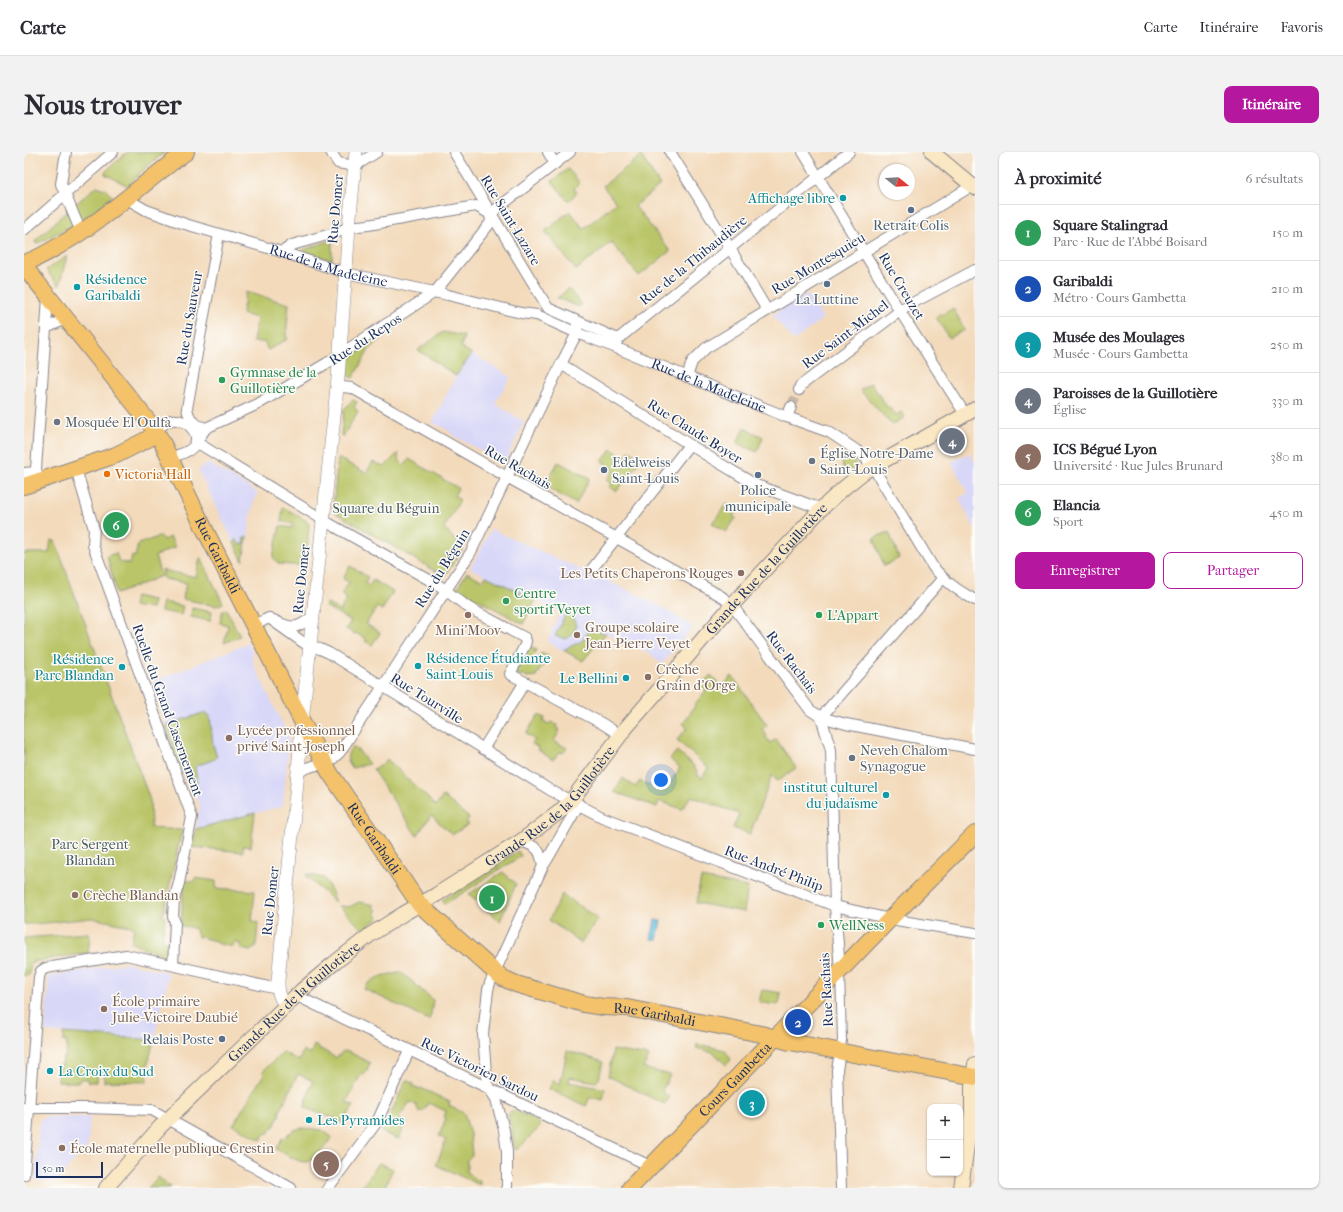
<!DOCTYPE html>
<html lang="fr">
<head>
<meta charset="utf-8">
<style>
  body { margin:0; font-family:"IM FELL French Canon",serif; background:#f2f2f3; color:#2b2b33 }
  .controls { position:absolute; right:12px; bottom:12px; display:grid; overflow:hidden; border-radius:8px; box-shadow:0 1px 3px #0004 }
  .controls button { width:36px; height:36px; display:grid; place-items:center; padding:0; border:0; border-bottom:1px solid #e1e1e2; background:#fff; color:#2b2b33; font:20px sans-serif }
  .compass { position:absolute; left:855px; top:12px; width:36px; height:36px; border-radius:50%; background:#fff; box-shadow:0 1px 3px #0004; rotate:108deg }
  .scale { position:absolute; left:12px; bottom:10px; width:67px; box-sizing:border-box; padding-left:4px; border:2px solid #1b2f5e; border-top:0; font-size:11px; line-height:14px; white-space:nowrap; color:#1b2f5e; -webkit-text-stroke:3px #fdfcf7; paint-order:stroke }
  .you { position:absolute; left:637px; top:628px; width:14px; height:14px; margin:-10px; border:3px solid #fff; border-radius:50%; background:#1a73e8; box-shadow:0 0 0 6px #1a73e833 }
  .badge { display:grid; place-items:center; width:26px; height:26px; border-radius:50%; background:#b5179e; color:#fff; font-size:13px; font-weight:700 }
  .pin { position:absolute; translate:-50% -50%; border:2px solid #fff; box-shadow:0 1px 4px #0006 }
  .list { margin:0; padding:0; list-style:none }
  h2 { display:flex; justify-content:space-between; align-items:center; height:52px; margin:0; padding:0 16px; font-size:17px }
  h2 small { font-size:13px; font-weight:400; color:#7c7c81 }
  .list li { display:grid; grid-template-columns:26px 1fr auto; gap:12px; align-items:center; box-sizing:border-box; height:56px; padding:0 16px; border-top:1px solid #e1e1e2 }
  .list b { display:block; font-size:15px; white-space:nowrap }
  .list p { margin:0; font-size:13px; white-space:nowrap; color:#7c7c81 }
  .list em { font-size:13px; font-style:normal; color:#7c7c81 }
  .actions { display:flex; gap:8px; padding:12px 16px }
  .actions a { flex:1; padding:9px 0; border:1px solid #b5179e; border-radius:8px; text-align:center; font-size:14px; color:#b5179e }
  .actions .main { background:#b5179e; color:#fff }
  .map { position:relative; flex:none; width:951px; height:1036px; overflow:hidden; border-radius:8px }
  header { display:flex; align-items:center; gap:24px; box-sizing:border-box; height:56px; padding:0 20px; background:#fff; border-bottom:1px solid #e1e1e2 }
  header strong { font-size:19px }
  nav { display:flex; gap:22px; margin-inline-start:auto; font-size:14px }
  .intro { display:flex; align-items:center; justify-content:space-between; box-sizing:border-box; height:96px; padding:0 24px }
  h1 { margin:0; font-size:28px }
  .button { padding:10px 18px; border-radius:8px; background:#b5179e; color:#fff; font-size:14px; font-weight:700 }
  main { display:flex; gap:24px; padding:0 24px }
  aside { flex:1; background:#fff; border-radius:8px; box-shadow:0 1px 3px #0004 }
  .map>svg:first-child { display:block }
  .built { fill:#d8d7f8 }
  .green { fill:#b9c567; stroke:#6a7a62 }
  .water { fill:#5cbadb; stroke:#3c749c }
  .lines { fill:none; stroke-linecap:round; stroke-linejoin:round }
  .minor-tunnel { stroke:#c8b8a8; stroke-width:10; stroke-dasharray:10 5; stroke-linecap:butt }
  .pedestrian-casing { stroke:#87848c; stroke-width:10 }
  .minor-casing { stroke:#87848c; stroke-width:12 }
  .tertiary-casing { stroke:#87848c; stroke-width:14 }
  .secondary-casing { stroke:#87848c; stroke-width:16 }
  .primary-casing { stroke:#87848c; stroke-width:18 }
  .pedestrian { stroke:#fff; stroke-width:8 }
  .minor { stroke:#fff; stroke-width:10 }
  .tertiary { stroke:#fff; stroke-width:13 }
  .secondary { stroke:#fae7c3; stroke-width:14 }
  .primary { stroke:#f3c26a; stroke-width:16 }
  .culture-dot { fill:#0f9aa8; stroke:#fdfcf7; stroke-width:1.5 }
  .service-dot { fill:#5c6f8a; stroke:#fdfcf7; stroke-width:1.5 }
  .leisure-dot { fill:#2e9e5b; stroke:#fdfcf7; stroke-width:1.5 }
  .worship-dot { fill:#6b7280; stroke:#fdfcf7; stroke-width:1.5 }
  .food-dot { fill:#e8710a; stroke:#fdfcf7; stroke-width:1.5 }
  .education-dot { fill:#8d6e63; stroke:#fdfcf7; stroke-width:1.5 }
  .labels { text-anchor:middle; stroke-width:3; stroke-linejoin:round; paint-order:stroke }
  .culture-label { font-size:14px; fill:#0d838f; stroke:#fdfcf7; text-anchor:end }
  .street-label { font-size:14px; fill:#1b2f5e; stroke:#fdfcf7 }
  .service-label { font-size:14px; fill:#4e5e75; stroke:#fdfcf7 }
  .leisure-label { font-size:14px; fill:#27864d; stroke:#fdfcf7; text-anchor:start }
  .worship-label { font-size:14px; fill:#5b616d; stroke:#fdfcf7; text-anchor:start }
  .food-label { font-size:14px; fill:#c56008; stroke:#fdfcf7; text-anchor:start }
  .park-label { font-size:14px; fill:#4a5c61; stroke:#fdfcf7 }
  .education-label { font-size:14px; fill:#785e54; stroke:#fdfcf7; text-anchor:start }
</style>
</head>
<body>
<header>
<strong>Carte</strong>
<nav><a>Carte</a><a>Itinéraire</a><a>Favoris</a></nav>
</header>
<div class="intro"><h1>Nous trouver</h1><a class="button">Itinéraire</a></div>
<main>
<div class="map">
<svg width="951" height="1036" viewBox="0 0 951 1036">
  <rect width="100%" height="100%" fill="#fdfcf7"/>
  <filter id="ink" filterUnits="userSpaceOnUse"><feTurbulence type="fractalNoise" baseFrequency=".025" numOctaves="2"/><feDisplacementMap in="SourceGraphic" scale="8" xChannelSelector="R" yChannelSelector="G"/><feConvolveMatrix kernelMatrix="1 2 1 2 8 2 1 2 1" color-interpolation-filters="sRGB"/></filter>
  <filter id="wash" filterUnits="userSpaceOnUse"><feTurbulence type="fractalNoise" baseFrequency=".012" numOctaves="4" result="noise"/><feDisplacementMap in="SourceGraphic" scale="16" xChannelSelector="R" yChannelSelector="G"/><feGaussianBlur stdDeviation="0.9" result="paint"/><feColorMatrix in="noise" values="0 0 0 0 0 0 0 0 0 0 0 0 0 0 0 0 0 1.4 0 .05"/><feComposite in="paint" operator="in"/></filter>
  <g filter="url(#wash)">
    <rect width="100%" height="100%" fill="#f3dabb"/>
    <path class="built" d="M783,142L799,166L770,189L748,163Z
      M448,202L487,225L471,251L500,270L482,308L477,310L429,283L421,276L408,271L432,224Z
      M946,301L951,311V377L935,346L944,341L927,310Z
      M184,311L233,340L232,347H230L225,373L226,374L219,410L174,318Z
      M467,377L563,420L564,419L634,453L669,475L638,512L623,499H619L582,481L559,509L523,490L536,460L446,416L454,403Z
      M225,491L228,500L229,511L263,581L265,589L259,654L172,677L176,654L152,605L128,530Z
      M104,811L145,821L130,888L21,880L25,824Z
      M21,965H66L64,994L32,1030L11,1028L15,970Z"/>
    <path class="green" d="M103,0H141L119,18L104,34L81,22V20Z
      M617,4L636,33L611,54L646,99L615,124L587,90L552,118L521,79L546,59L559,76L563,74L592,51L579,34Z
      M544,17L556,31L550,36L553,41L544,49L528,29Z
      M73,34L81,37L89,45L55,70L48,55Z
      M43,59L50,73L12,92L11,89Z
      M308,88V108L279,100V98Z
      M43,104L35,134L22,118Z
      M545,137L558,153L555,155L533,146Z
      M222,140L265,152L262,184L264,187L244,198L240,190H229L233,166L218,162Z
      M929,156L941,178L925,186L912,165L916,161L918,163Z
      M419,180L440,184L437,195L448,202L432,224L394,198Z
      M355,183L357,187L346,196L329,226L322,223L326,204Z
      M847,231L863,255H865L872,263L877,260L881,265L868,273L836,238Z
      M329,248L333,250L330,255L334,259L319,285L317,283L320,257Z
      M720,276L739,285L733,300L713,291Z
      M588,297L600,306L605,299L618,307L593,339L585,335L588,331L583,328L590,318L578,309Z
      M374,301L375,308L380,313L385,307L434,336L430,344L436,348L420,376L439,397L422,422L418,423L312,361L309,356L314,306L342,321L349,310L360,315Z
      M823,303L828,305L831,312C829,317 824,320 819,317L818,305Z
      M534,310L566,326L552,352L521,334Z
      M703,352L712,359L709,364L712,366L702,380L688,371Z
      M259,355L283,369L285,374L282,414L255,412L249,405L256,374L268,376L269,372L257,369Z
      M865,380L875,406L860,414L850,386Z
      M137,384L139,388L146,385L151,395L131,404L137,424L93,442L83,404L92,401L95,410L106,412L108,404L111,405L114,392Z
      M223,385L219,409L210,391L212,387L216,393L221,391L219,387Z
      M27,388L31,389L126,648L127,676L158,678L139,763L141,766L138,785L144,793L143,804L107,791L110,776L106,774L68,766L12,772H0V401H25Z
      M176,406H177L199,451L192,454L159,447L162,431L140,427L138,418L172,425Z
      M326,414L344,425L341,431L345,434L349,428L369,440L358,458L353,455L342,472L356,481L348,493L341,489L342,487L332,481L331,482L322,477L327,469L301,454L302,451L316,459L323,446L317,443L325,430L319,427Z
      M443,420L459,429L462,424L512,448L499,472L433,436Z
      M111,444L129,448L128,457L109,454Z
      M139,450L159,454L157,463L137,459Z
      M168,456L188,460L186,469L167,465Z
      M202,457L216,484L200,491L204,473L196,471L198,459Z
      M542,461C555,468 555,480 542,487L531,484Z
      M572,479L582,481L559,509L539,498L558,489L564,480Z
      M505,494L512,498L505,510H512L517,501L524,504L512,524L503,525L498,522L497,524L490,521Z
      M687,523L698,535L708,524L743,573L738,577L743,584L742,585L746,591L752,587L772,616L753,629L748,623L726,682L709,676L715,662L667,644L658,657L635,649L633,655L590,640L599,626L611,635L616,629L621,632L641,639L656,616L646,607L653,599L671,615L669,616L674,620L673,622L678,626L684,616L653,588L663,576L659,571L667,562L666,561L671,554L670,553L682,539L677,535L680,531L679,530Z
      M179,561H183L186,565L189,593L193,605L191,607L172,614C170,619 174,625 173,631L166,634L152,605L142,573Z
      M514,563L521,566L519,569L525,572L527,570L533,573L532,576L536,578L530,589L543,596L539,601L536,600L529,608L514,598L515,596L508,592L511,588L502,582Z
      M328,595L335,599L345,612L328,616C322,608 322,604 328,595Z
      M363,607L412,654L419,644L445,666L442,670L445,672L428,683L407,663L393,684L349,618L359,612Z
      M231,661L227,695L219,694V700L168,695L172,677Z
      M494,699L497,704L421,752L418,748Z
      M479,720L492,732L476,769L445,742Z
      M283,722L300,726L308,740L311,750L282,724Z
      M171,726L192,729V736L231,739L228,769L234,770L232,795L226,799L217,797L216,792L211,790L209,795L192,791V789L180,786V785H174C172,774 166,775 157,774L160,728L170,730Z
      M677,726L724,735L720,760L672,751Z
      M538,742L574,767L557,791L525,768Z
      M335,750L351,753L349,755L352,757V763L355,766L339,778L315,754L325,755Z
      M64,781L66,784L64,801L7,810L5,823L0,824V786Z
      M373,820H377L409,848L407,862L405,868L340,837C346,826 363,821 373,822Z
      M738,838L757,841L755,852L752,853L735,850Z
      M40,881L130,888L122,919L123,930L82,929L80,930V920H74L73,930H64L63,927H56L55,930H34L35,913L38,914L39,905H42L43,890H40Z
      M673,892L701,898L707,908L702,913L689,900L672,896Z
      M290,893L312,906L320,899L325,900L346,911L341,922L336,924L323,949L322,950L330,954L318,971C306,962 294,963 281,955L282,946L285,941L284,940L289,929L274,922L255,961L256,962L250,975H248L244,982L241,981L237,988L209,973L240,922L238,920L259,900L275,909L279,899L286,903Z
      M589,898L619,903L620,902L625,904L619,916L646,923L638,939L646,946L640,952L584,924Z
      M543,899L558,903L579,910L575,927L572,930L546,925L545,930L581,937L579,948L566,945L562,954L525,937L529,928L536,932Z
      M382,928L390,932L389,934L396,937L397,936L426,950L425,954L440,961L446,982L448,1003L443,1008V1020L449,1026L456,1029V1033L412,1013L422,988L415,984L422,966L420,965L422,959L404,951L401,957L395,960L392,953L386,950L374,966L382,970L375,987L357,980L361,974Z
      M490,958L514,969L516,975L494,997H490L488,978L484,963Z
      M277,976L298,978L308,985C285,1016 286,1016 252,997L258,986L259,987L265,981H267L270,978Z
      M355,1011L369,1017L360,1036H337Z
      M134,1025L147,1035L146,1036H124Z"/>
    <path class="water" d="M631,768L637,769L633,788L627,787Z"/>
  </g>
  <g filter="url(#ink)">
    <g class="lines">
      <path class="minor-tunnel" d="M767,255L775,238"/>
      <defs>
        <path id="pedestrian" d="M816,819L818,888L816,900"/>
        <g id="minor">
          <path d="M42,0L37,32L54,73L59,80"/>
          <path d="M307,0L314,11L331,14L353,0"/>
          <path d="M430,0L524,156L594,187"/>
          <path d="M524,0L531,12"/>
          <path d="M646,0L704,93L743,158"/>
          <path d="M779,0L872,153L941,262"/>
          <path id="s1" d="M103,47L122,58L161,72L258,100L322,121L424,143L497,161L513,163L553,181L590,195L763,265L805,280L838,302L849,315L909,415C923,431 933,438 951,448"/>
          <path d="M466,62L467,70L411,140L303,211L234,252L182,276L171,292L177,293L306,372L416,434L445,456L501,486L502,489L501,493L486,522L579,572L596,583"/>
          <path d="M466,62L546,0"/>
          <path d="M0,78L89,0"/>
          <path d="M258,100L268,93L314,80L325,75L344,73L452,54L466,62"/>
          <path d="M22,176L24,144"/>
          <path d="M590,195L594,187L825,0"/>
          <path d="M537,212L687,306L732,333L789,354L798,356"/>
          <path d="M663,225L668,210L682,196L951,32"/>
          <path d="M313,238L318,235L328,236L490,329L697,444L708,453L786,558L797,565L822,572L951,597"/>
          <path d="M775,238L776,234L881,155L951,118"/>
          <path d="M763,265L767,255"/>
          <path d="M182,276C171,273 165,268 163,256L195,82"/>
          <path d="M132,279C136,275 141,270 147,268C162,265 179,283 169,295C164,301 152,303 146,306"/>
          <path d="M52,317L70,377L69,393L168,665L155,731L150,748L149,765L151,770L149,813"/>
          <path d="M0,321L13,320"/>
          <path d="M11,331L22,176L42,167"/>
          <path d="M568,417L665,293"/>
          <path d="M245,466L280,491L296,497L305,501L526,638L578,665L811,754L866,767L951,781"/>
          <path d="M230,473L245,466C267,476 271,480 290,463"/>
          <path d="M797,565L807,598L811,754L816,818"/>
          <path d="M797,565L919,426"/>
          <path d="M459,597L501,530"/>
          <path d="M274,620C284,616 290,611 301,614L316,600L447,400L537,212L553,181V170"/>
          <path d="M497,689C513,695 516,696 519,714"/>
          <path d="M273,844L628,1015"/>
          <path d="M816,900L813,918L817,1036"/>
          <path d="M0,956H61L128,958L267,1036"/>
          <path d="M0,1023L15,825L17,819L22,816L102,803L254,837"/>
          <path d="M304,1036L353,970L385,899"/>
          <path d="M483,1036V1000L480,978L472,947L463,933L459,882L464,838L466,831L519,714L523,708L555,652"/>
        </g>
        <path id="tertiary" d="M263,854C255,846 254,840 254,829L274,620L278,569L314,226L325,75L332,0"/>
        <g id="secondary">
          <path d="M908,0L951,36"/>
          <path id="s2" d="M82,1036L136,975L278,838L309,812L346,783L379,762L412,743L497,689L535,660L547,649L601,577L708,453L798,356L821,335L840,320L951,257"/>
          <path d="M937,1036L948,958V934L951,912"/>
        </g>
        <g id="primary">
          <path d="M0,111C14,107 26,99 38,92C83,66 120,30 162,0"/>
          <path id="s3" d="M0,114L132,279L138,290L180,376L288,589L306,621L396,753L471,820L479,826L492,832L560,852L579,855L603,856L737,882L766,890L951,925"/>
          <path d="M0,334L92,303L124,287L132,279"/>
          <path id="s4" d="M606,1036L866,767L951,682"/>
        </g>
      </defs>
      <use href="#pedestrian" class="pedestrian-casing"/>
      <use href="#minor" class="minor-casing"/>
      <use href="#tertiary" class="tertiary-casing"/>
      <use href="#secondary" class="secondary-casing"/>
      <use href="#primary" class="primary-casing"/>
      <use href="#pedestrian" class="pedestrian"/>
      <use href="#minor" class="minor"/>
      <use href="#tertiary" class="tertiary"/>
      <use href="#secondary" class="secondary"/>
      <use href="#primary" class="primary"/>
    </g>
  </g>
  <g class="culture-dot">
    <circle cx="819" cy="46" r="4"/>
    <circle cx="53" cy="135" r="4"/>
    <circle cx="394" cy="514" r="4"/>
    <circle cx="98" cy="515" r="4"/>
    <circle cx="602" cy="526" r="4"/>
    <circle cx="862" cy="643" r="4"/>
    <circle cx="26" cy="919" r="4"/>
    <circle cx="285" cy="968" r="4"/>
  </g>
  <g class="service-dot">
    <circle cx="887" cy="58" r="4"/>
    <circle cx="803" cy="132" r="4"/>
    <circle cx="580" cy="318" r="4"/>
    <circle cx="734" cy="323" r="4"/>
    <circle cx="198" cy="887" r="4"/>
  </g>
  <g class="leisure-dot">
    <circle cx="198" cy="228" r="4"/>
    <circle cx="482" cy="449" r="4"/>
    <circle cx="795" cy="463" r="4"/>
    <circle cx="797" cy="773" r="4"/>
  </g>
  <g class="worship-dot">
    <circle cx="33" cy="270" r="4"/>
    <circle cx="788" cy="309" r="4"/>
    <circle cx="828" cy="606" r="4"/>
  </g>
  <circle class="food-dot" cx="83" cy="322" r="4"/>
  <g class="education-dot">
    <circle cx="717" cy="421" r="4"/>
    <circle cx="444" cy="463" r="4"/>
    <circle cx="553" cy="483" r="4"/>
    <circle cx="624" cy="525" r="4"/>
    <circle cx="205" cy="586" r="4"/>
    <circle cx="51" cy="743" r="4"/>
    <circle cx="80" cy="857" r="4"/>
    <circle cx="38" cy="996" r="4"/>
  </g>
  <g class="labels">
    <g class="culture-label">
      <text x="811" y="51">Affichage libre</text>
      <text x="61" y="132" text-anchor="start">Résidence<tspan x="61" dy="16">Garibaldi</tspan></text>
      <text x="402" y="511" text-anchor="start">Résidence Étudiante<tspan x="402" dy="16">Saint-Louis</tspan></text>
      <text x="90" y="512">Résidence<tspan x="90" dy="16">Parc Blandan</tspan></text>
      <text x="594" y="531">Le Bellini</text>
      <text x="854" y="640">institut culturel<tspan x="854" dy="16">du judaïsme</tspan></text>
      <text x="34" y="924" text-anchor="start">La Croix du Sud</text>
      <text x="293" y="973" text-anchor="start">Les Pyramides</text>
    </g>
    <g class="street-label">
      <text transform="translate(311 57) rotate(-85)" y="5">Rue Domer</text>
      <text transform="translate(487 68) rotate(59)" y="5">Rue Saint-Lazare</text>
      <text transform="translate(669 108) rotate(-39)" y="5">Rue de la Thibaudière</text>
      <text transform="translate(794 111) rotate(-31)" y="5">Rue Montesquieu</text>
      <text dy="5" stroke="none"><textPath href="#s1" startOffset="213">Rue de la Madeleine</textPath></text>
      <text transform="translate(878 134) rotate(59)" y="5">Rue Creuzet</text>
      <text transform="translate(165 166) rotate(-80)" y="5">Rue du Sauveur</text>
      <text transform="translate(821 182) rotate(-37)" y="5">Rue Saint-Michel</text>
      <text transform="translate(341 187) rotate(-33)" y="5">Rue du Repos</text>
      <text dy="5" stroke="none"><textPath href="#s1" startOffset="613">Rue de la Madeleine</textPath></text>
      <text transform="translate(671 279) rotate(32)" y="5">Rue Claude Boyer</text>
      <text transform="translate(494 315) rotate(30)" y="5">Rue Rachais</text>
      <text dy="5" stroke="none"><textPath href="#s3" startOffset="350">Rue Garibaldi</textPath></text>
      <text transform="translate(418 416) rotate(-58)" y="5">Rue du Béguin</text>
      <text dy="5" stroke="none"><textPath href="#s2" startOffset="912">Grande Rue de la Guillotière</textPath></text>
      <text transform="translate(277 427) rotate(-84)" y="5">Rue Domer</text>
      <text transform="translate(768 510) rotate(53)" y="5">Rue Rachais</text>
      <text transform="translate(403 546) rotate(32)" y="5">Rue Tourville</text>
      <text transform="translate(144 558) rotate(70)" y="5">Ruelle du Grand Casernement</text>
      <text dy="5" stroke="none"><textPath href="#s2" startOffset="589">Grande Rue de la Guillotière</textPath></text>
      <text dy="5" stroke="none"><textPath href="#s3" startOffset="674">Rue Garibaldi</textPath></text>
      <text transform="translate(750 716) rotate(21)" y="5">Rue André Philip</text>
      <text transform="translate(246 749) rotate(-84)" y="5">Rue Domer</text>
      <text transform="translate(802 838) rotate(-93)" y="5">Rue Rachais</text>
      <text dy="5" stroke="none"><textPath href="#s2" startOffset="265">Grande Rue de la Guillotière</textPath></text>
      <text dy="5" stroke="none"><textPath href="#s3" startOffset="1022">Rue Garibaldi</textPath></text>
      <text transform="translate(456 917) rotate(26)" y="5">Rue Victorien Sardou</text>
      <text dy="5" stroke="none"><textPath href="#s4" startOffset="151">Cours Gambetta</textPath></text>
    </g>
    <g class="service-label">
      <text x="887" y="78">Retrait Colis</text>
      <text x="803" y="152">La Luttine</text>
      <text x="588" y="315" text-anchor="start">Edelweiss<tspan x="588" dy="16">Saint-Louis</tspan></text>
      <text x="734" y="343">Police<tspan x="734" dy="16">municipale</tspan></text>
      <text x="190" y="892" text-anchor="end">Relais Poste</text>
    </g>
    <g class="leisure-label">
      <text x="206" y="225">Gymnase de la<tspan x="206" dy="16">Guillotière</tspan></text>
      <text x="490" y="446">Centre<tspan x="490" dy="16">sportif Veyet</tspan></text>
      <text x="803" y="468">L'Appart</text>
      <text x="805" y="778">WellNess</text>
    </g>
    <g class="worship-label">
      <text x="41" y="275">Mosquée El Oulfa</text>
      <text x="796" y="306">Église Notre-Dame<tspan x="796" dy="16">Saint-Louis</tspan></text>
      <text x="836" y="603">Neveh Chalom<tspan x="836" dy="16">Synagogue</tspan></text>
    </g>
    <g class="food-label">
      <text x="91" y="327">Victoria Hall</text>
    </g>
    <g class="park-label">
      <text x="362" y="361">Square du Béguin</text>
      <text x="66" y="697">Parc Sergent<tspan x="66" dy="16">Blandan</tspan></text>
    </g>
    <g class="education-label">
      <text x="709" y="426" text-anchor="end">Les Petits Chaperons Rouges</text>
      <text x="561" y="480">Groupe scolaire<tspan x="561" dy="16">Jean-Pierre Veyet</tspan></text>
      <text x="444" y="483" text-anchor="middle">Mini’Moov</text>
      <text x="632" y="522">Crèche<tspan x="632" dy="16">Grain d’Orge</tspan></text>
      <text x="213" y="583">Lycée professionnel<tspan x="213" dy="16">privé Saint-Joseph</tspan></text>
      <text x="59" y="748">Crèche Blandan</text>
      <text x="88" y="854">École primaire<tspan x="88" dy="16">Julie-Victoire Daubié</tspan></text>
      <text x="46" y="1001">École maternelle publique Crestin</text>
    </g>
  </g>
</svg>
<div class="controls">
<button>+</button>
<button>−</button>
</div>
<svg class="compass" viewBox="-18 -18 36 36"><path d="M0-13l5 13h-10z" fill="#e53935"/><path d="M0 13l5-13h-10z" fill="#7c7c81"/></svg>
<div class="scale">50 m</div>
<div class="you"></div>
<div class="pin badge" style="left:468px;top:746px;background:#2e9e5b">1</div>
<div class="pin badge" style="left:774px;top:870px;background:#1a4fb4">2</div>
<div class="pin badge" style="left:728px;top:951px;background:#0f9aa8">3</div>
<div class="pin badge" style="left:928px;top:289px;background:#6b7280">4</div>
<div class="pin badge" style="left:302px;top:1012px;background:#8d6e63">5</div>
<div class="pin badge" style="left:92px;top:373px;background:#2e9e5b">6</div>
</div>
<aside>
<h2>À proximité<small>6 résultats</small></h2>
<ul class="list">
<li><span class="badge" style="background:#2e9e5b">1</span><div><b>Square Stalingrad</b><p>Parc · Rue de l'Abbé Boisard</p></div><em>150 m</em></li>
<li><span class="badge" style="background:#1a4fb4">2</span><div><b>Garibaldi</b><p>Métro · Cours Gambetta</p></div><em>210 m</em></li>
<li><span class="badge" style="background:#0f9aa8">3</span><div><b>Musée des Moulages</b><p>Musée · Cours Gambetta</p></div><em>250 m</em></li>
<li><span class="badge" style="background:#6b7280">4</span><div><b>Paroisses de la Guillotière</b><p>Église</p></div><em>330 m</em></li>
<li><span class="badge" style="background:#8d6e63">5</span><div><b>ICS Bégué Lyon</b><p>Université · Rue Jules Brunard</p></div><em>380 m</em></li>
<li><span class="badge" style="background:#2e9e5b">6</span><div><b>Elancia</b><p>Sport</p></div><em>450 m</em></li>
</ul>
<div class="actions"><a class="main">Enregistrer</a><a>Partager</a></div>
</aside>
</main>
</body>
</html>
